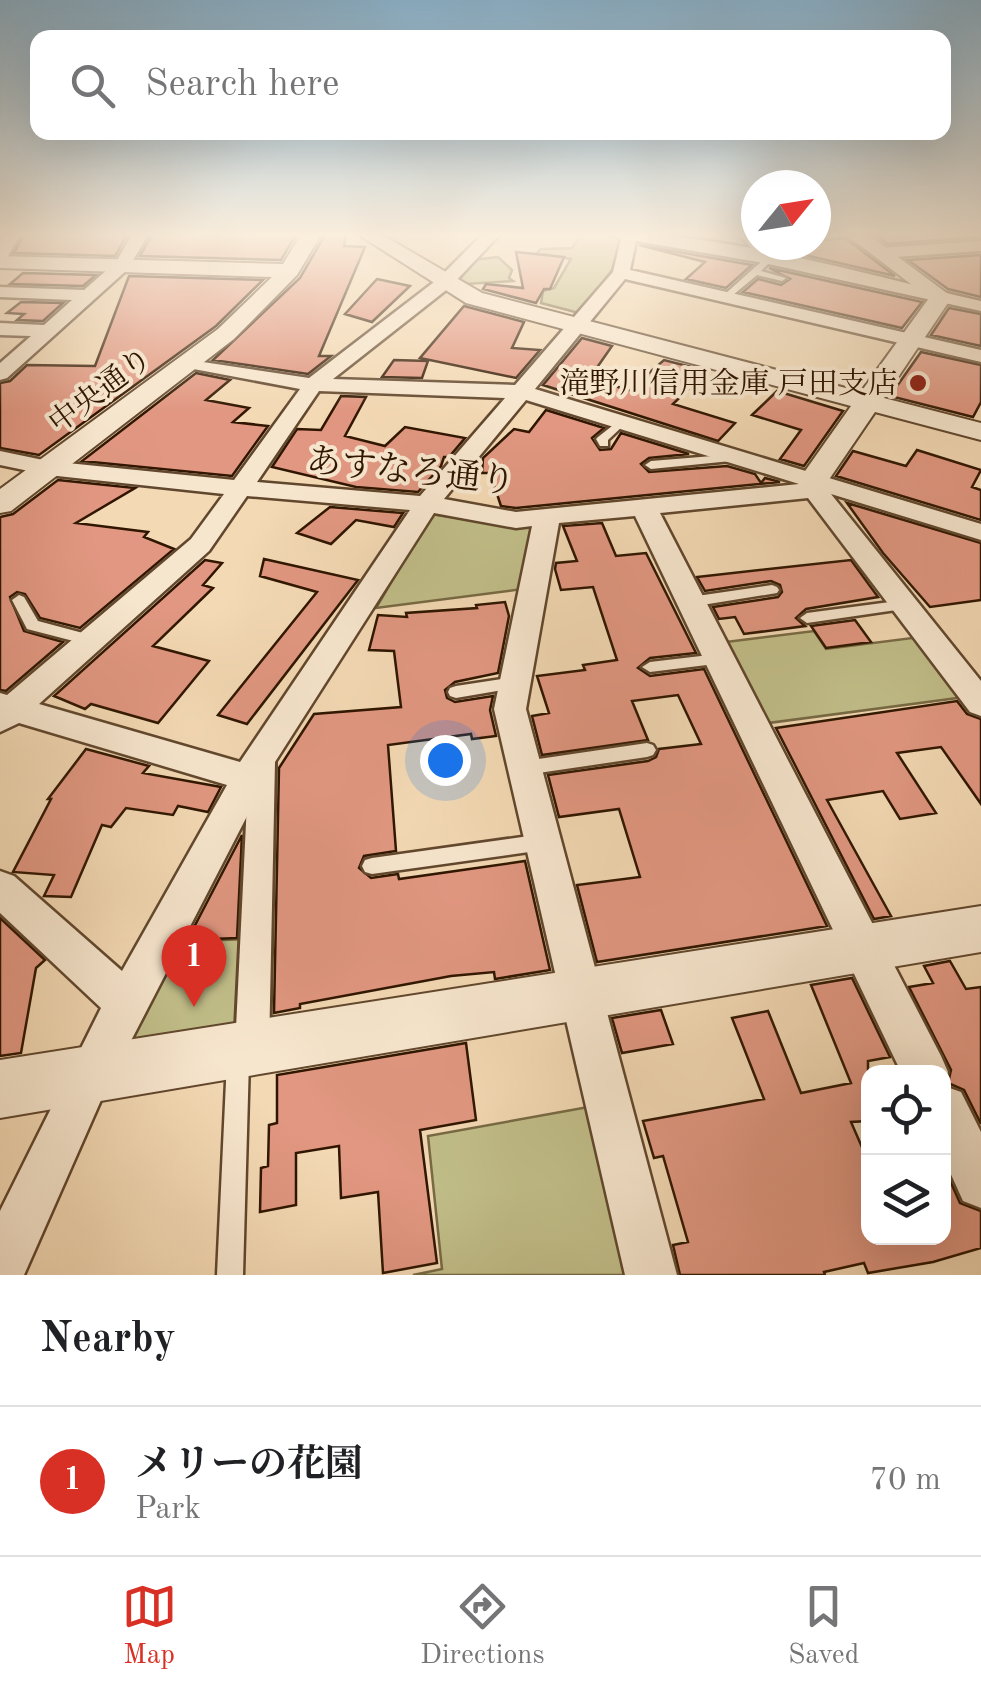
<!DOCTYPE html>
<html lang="en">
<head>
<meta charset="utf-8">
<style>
  body { margin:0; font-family:"Old Standard TT","Noto Serif JP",serif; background:#f6f6f6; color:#202124 }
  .controls { position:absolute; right:30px; bottom:30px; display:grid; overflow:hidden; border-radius:20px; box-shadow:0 10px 40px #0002 }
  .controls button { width:90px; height:90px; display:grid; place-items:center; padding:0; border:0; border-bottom:2px solid #e0e0e0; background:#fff; color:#202124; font:50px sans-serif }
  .compass { position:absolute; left:741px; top:170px; width:90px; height:90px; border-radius:50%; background:#fff; box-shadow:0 10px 40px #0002; rotate:60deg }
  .you { position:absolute; left:445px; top:760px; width:35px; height:35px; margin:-25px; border:8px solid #fff; border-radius:50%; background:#1a73e8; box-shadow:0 0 0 15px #1a73e833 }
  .badge { display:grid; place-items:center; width:65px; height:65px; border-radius:50%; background:#d93025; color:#fff; font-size:32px; font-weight:700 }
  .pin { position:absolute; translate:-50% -82px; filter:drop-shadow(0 2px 5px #0008) }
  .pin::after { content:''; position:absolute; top:52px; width:35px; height:30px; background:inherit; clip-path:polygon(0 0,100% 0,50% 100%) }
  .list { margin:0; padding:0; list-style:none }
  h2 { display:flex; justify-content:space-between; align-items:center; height:130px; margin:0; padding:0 40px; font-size:42px }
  h2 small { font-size:32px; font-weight:400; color:#757577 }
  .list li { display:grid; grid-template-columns:65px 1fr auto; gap:30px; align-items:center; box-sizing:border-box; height:150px; padding:0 40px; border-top:2px solid #e0e0e0 }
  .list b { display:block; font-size:38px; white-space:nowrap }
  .list p { margin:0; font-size:32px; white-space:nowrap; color:#757577 }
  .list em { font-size:32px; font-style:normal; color:#757577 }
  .icon { flex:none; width:55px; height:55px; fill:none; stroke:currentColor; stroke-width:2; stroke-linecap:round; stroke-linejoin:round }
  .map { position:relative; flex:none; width:981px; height:1275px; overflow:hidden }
  .search { position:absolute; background:#fff; box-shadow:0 10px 40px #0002; left:30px; right:30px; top:30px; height:110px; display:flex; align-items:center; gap:25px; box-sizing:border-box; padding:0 35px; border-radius:20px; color:#757577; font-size:38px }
  .sheet { height:280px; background:#fff }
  nav { display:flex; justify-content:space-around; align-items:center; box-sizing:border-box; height:140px; border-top:2px solid #e0e0e0; background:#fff; font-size:28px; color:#757577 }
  nav a { display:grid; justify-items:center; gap:5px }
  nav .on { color:#d93025 }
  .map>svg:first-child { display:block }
  .green { fill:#c1be89; stroke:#786a44; stroke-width:2.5 }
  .building { fill:#e19781; stroke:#301600; stroke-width:2.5 }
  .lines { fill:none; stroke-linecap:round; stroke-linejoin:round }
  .service-casing { stroke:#61472d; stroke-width:5 }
  .pedestrian-casing { stroke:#61472d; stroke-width:6 }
  .minor-casing { stroke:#61472d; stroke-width:5 }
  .tertiary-casing { stroke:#61472d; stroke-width:4 }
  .service { fill:#f7e6ce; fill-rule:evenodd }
  .pedestrian { fill:#f7e6ce; fill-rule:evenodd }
  .minor { fill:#f7e6ce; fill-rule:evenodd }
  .tertiary { fill:#f7e6ce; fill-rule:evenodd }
  .poi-dot { fill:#8f2418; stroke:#f7e6ce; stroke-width:4 }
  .labels { text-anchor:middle; stroke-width:8; stroke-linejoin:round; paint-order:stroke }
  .far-poi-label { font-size:30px; fill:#301600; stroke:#f7e6ce; text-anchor:end }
  .far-street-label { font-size:30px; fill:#301600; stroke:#f7e6ce }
  .street-label { font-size:35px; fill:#301600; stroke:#f7e6ce }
</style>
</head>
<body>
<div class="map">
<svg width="981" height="1275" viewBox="0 0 981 1275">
  <rect width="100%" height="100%" fill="#f3d9b4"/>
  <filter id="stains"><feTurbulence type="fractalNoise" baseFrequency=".002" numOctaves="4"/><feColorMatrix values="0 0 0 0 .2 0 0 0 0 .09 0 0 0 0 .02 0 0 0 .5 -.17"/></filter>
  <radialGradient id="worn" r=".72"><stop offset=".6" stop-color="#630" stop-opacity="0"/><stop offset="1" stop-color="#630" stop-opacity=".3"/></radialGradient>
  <path class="green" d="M582,233L622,236L612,270L579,313L541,303L543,291L554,288L571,259L537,253L541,249L572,248Z
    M498,257L512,270L509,278L513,281L466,284L460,279L472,260Z
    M431,514L505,525L533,522L523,589L376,608Z
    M814,631L826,649L920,637L965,697L761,724L718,643Z
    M249,939L247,1027L126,1045L171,942Z
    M594,1106L634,1275H413L442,1269L428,1136Z"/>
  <path class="building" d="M25,233H128L115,256L14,253Z
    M153,233L205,235L297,233L281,260L140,256Z
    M326,233H347L344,246L365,247L319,356H331L308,374L213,360L300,278Z
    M908,233H981V237L887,244L876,235Z
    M845,238L895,276L762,245H816V241Z
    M639,245L752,265L726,288L686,279L705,262Z
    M516,252L564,257L550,289H544L536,303L483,289L486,284L523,288Z
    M981,255V297L948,289L908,260Z
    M769,268L922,302L902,328L743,292L758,279L781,285L790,279Z
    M23,273L96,275L83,286L10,284Z
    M129,276L263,280L216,326L39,455L0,448V383L10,381L27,365L95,366Z
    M377,279L410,286L372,322L345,314Z
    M21,302L63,303L43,321L17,320L24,314L7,313Z
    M464,306L524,322L512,348L540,350L516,378L420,358Z
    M949,308L981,314V346L931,335Z
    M582,338L612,346L589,379L629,390L664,360L707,371L673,404L735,423L718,441L543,385Z
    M921,352L981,365V402L973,417L890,396Z
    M394,360L428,361L422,378L382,377Z
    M196,373L230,380L206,400L249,408L233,422L268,426L232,476L82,461Z
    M777,391L843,411L804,466L780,459L801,430L752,415Z
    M341,396L366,397L345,436L385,446L405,427L465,438L449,457H444L441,466L418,492L356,487L272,467L297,429L321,430Z
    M546,410L604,428L592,438L600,450L611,449L621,433L689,454L649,458L641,464L649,472L727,466L755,474L761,483L765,478L780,482L516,508L501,506L490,473H482L483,458L514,429L529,432Z
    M917,450L981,470L972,487L981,490V520L836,476L853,451L906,466Z
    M58,480L135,488L76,523L148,532L144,537L174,549L80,628L40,618L25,594L17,592L10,597L24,631L63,642L6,691L0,690V517L13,514Z
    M847,503L981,543V600L930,607L883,553Z
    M330,507L403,513L394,527L356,520L331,544L297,533Z
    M602,523L616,556L646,553L696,653L650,658L638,668L650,676L704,669L827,926L597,962L577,885L640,877L619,809L559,817L548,775L648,761L656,757L659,749L701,744L678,695L632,701L648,740L542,755L532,716L549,713L537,676L585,670L583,665L617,660L593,587L561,590L555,569L556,563L577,561L563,526Z
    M264,559L358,580L247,724L218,715L317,592L260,576Z
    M205,560L222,563L203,585L213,588L153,646L209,661L158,723L91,704L85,709L54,696Z
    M851,560L878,597L806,609L796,618L805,626L744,634L735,617L719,619L713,607L778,597L782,592L780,585L771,581L705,591L697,577Z
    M505,602L509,616L498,673L455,682L445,690L447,698L455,702L493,696L490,710L496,736L472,739L471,734L388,745L396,851L364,856L359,868L371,878L398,874L399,879L525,861L550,970L495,979L494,972L451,976L300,1004V1008L274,1013L279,768L314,714L401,707L394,651L369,650L378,615L407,617L406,613L477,608L476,605Z
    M855,620L871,642L826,648L811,626Z
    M957,701L967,714L981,719V804L941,747L897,753L936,813L900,819L883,791L827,800L891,916L874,919L776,728Z
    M86,749L149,766L143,773L221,787L208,812L178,806L173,815L126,808L111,827L102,825L71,897L44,896L54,875L13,872L51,799H48Z
    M242,835L237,938L189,940L191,933Z
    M0,918L45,960L36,968L21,1053L0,1056Z
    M950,961L966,989L981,987V1124L964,1090L948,1083L951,1070L909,987L933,983L924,966Z
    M852,978L890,1057L868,1061V1121L851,1122L868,1161V1238H944V1167L960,1203L981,1211V1248L933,1262L868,1273L864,1263L824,1272L825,1275H680L673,1245L688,1242L663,1156L654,1158L643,1121L764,1099L732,1018L768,1011L801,1093L851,1083L811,985Z
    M661,1010L673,1044L622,1053L612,1018Z
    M466,1043L476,1120L420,1130L437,1263L383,1273L378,1192L341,1198L339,1146L296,1153V1205L260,1212L261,1168L268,1166L269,1125L277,1123V1075Z"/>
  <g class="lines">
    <defs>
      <path id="service" d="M738,233H747L771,261L761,271L786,278L782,281L757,275L727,300L724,299V295L762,261Z
        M621,419L625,420V424L608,440V446H600L596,439L598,437Z
        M737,454L743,458L741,460L651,469L645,465L651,461Z
        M772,585L777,587L779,590L777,593L690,607L683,602L690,597Z
        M19,595L24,597L38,621L94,636L97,640L94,644L89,645L27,629L12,600Z
        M905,600L910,602L912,605L910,608L807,623L800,618L807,613Z
        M718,654L723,655L726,659L723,663L650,672L642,667L650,662Z
        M515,677L521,679L523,683L521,687L456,698L450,696L448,692L450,688L456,686Z
        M647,743L653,745L656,750L653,755L647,757L525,775L519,773L516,768L519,763L525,761Z
        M543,834L550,836L552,842L550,848L543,850L372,874L365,872L362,866L365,860L372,858Z
        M238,1049L246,1052L249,1060L243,1275H217L227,1060L230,1052Z"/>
      <path id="pedestrian" d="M262,752L271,755L275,762L269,1049L264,1061L252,1066L240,1061L235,1049L249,762L253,755Z"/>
      <path id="minor" d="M5,233H21L6,260L0,262V242Z
        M133,233H149L128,269L7,378L0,380V363L31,336L0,335V323L44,325L72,300L0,297V287L84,290L116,262Z
        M484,233H501L450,287L333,379L515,385L613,272L621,239L607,233C729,233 862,274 981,301V311L764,263L636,241L630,270L981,350V362L625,279L535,389L981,524V540L831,494L981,681V716L970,712L808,498L660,513L941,1056L948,1072L944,1082V1072H901L635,516L559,523L526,709L677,1275H625L494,709L532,526L516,528L434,513L275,762L105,1091L24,1275H0V1211L101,1008L0,913V871L14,876L122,971L227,785L19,723L0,732V693L7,695L191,539L224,494L48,475L0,465V451L48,461L234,480L300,389L183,367V359L309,378L438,279ZM319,391L505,398L420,496L257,482ZM526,400L799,484L516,512L444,499ZM247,496L410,510L240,762L39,704L209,551Z
        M981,241V251L880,258L872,253L880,248Z
        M944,1086L961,1092L981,1132V1208L963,1201L944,1159Z"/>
      <path id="tertiary" d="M302,233H322L297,275L234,339L11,511L0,513V489L218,329L272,277L0,268V256L283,264Z
        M356,233H379L482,293L861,392L929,298L844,233H866L952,297L884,398L981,423V440L875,412L828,481L830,490L826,497H804L798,481L851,406L466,303Z
        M981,906V952L0,1118V1060Z"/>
    </defs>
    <use href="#service" class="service-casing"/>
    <use href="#pedestrian" class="pedestrian-casing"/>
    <use href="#minor" class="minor-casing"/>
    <use href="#tertiary" class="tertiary-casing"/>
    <use href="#service" class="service"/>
    <use href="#pedestrian" class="pedestrian"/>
    <use href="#minor" class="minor"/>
    <use href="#tertiary" class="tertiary"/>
  </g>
  <linearGradient id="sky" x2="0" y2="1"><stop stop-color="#8ab6d3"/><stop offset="0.57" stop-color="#faeedd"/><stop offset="1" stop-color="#faeedd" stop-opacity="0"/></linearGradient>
  <rect width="981" height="412" fill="url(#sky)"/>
  <circle class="poi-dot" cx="918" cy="383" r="10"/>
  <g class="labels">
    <g class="far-poi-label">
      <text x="898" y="393">滝野川信用金庫 戸田支店</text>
    </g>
    <g class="far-street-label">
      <text transform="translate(100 390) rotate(-37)" y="10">中央通り</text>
    </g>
    <g class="street-label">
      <text transform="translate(411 470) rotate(6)" y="12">あすなろ通り</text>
    </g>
  </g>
  <rect width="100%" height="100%" filter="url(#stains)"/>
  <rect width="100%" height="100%" fill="url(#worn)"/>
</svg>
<div class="controls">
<button><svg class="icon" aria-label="locate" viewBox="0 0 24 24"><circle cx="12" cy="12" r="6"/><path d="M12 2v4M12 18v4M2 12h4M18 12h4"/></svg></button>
<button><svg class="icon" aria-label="layers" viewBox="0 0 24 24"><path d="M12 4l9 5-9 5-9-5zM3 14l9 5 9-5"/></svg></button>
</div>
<svg class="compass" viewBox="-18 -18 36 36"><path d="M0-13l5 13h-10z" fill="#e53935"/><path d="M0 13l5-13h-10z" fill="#757577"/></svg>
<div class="you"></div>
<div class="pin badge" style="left:194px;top:1007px">1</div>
<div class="search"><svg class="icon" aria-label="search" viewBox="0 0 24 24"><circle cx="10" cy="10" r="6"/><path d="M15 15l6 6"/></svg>Search here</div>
</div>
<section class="sheet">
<h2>Nearby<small></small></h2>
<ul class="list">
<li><span class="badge">1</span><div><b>メリーの花園</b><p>Park</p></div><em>70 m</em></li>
</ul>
</section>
<nav>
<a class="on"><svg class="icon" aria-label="map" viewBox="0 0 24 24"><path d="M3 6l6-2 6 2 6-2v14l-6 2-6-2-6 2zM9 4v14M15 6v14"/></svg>Map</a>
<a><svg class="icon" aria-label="directions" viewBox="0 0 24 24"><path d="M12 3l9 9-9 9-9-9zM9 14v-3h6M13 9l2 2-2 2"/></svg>Directions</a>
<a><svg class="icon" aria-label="saved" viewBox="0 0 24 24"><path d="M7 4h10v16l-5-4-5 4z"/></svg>Saved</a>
</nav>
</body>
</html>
